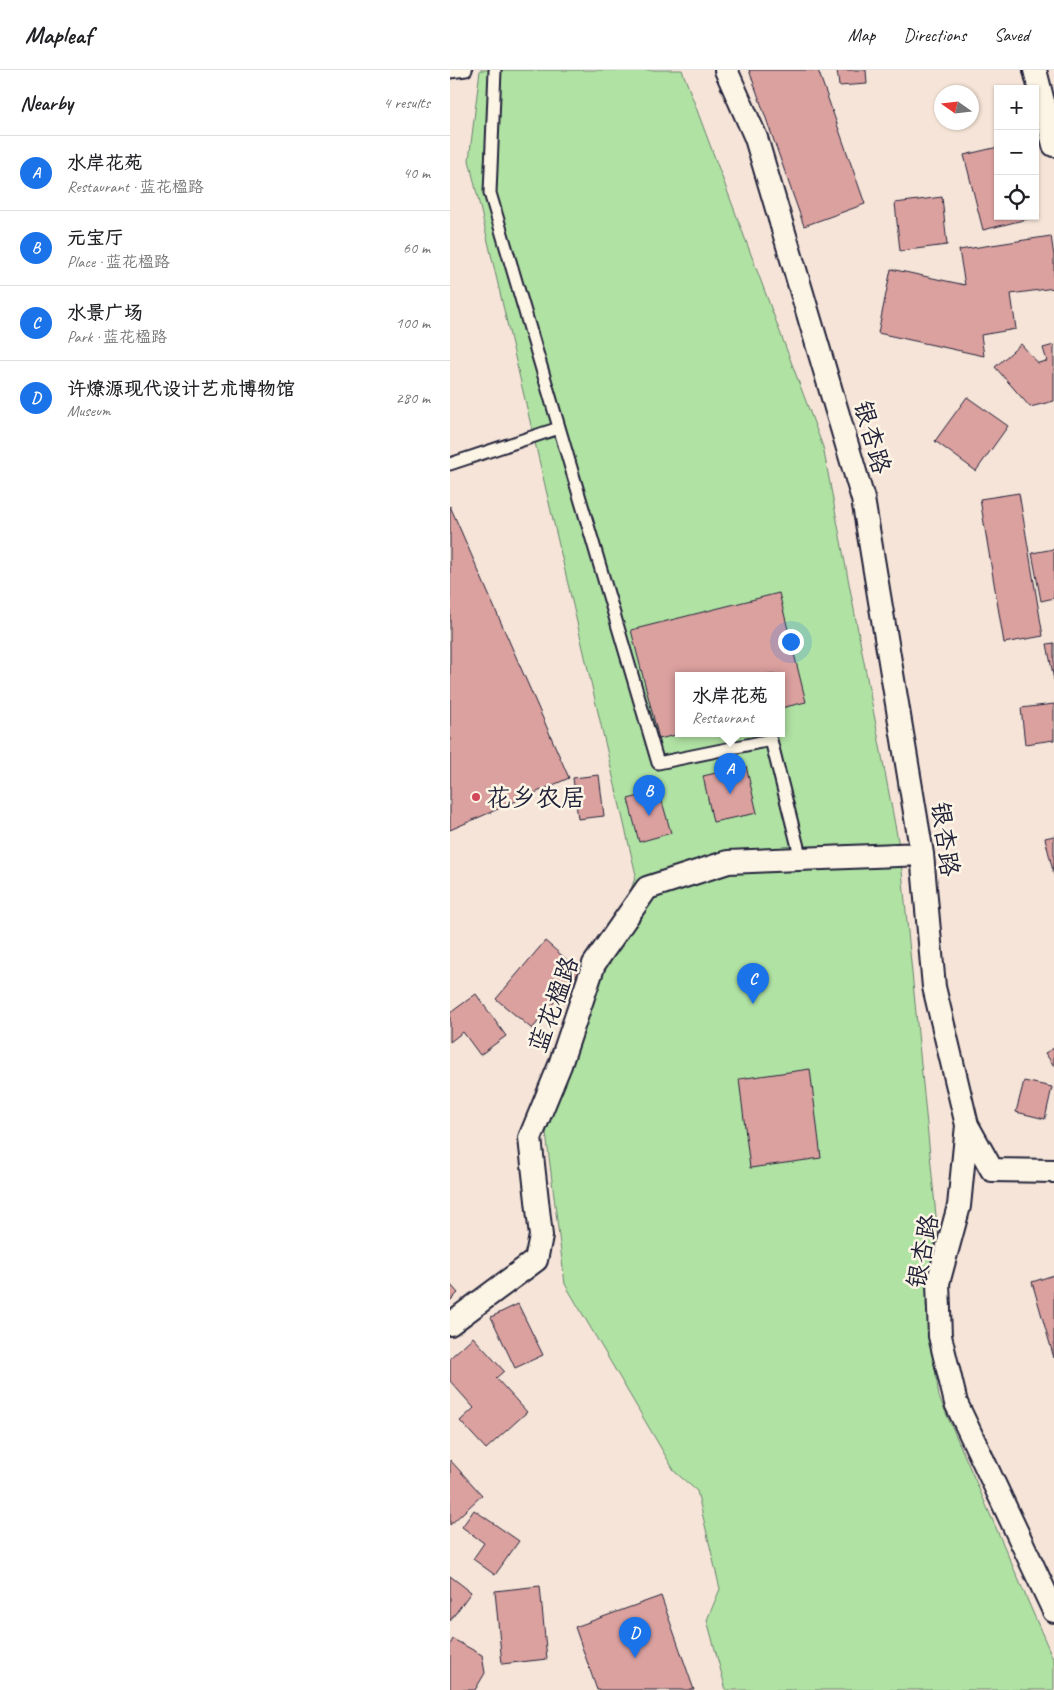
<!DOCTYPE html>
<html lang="en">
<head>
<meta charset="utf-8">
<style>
  body { margin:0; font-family:Caveat,"LXGW WenKai TC",sans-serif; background:#f6f6f6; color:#202124 }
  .controls { position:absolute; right:15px; top:15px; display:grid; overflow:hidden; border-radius:0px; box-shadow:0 1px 4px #0004 }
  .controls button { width:45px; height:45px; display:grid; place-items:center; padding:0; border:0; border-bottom:1px solid #e0e0e0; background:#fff; color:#202124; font:25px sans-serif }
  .compass { position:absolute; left:484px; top:15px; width:45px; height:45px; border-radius:50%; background:#fff; box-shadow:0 1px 4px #0004; rotate:284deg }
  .you { position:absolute; left:340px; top:571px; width:18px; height:18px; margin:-12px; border:4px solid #fff; border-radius:50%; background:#1a73e8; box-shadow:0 0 0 8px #1a73e833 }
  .badge { display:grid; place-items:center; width:32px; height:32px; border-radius:50%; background:#1a73e8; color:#fff; font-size:16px; font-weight:700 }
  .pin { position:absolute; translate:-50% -41px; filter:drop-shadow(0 1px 2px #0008) }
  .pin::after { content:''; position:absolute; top:26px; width:18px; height:15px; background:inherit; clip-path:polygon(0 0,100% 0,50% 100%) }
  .popup { position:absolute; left:225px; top:602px; width:110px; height:65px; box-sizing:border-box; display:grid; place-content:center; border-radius:0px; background:#fff; filter:drop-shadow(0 1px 4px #0005); font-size:16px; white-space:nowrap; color:#757577 }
  .popup b { font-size:19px; color:#202124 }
  .popup::after { content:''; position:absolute; left:50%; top:100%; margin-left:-10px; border:10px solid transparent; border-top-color:#fff }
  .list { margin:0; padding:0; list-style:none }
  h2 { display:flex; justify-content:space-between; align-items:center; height:65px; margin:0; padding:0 20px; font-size:21px }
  h2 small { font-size:16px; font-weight:400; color:#757577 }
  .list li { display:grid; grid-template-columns:32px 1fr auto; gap:15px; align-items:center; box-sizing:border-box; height:75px; padding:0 20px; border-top:1px solid #e0e0e0 }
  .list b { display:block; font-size:19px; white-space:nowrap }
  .list p { margin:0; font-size:16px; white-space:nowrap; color:#757577 }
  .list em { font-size:16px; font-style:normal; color:#757577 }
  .icon { flex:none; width:28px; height:28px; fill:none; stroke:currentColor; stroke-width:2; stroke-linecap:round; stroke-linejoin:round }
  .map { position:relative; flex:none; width:604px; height:1620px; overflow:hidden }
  header { display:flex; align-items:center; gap:30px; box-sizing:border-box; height:70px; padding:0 25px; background:#fff; border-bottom:1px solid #e0e0e0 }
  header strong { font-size:24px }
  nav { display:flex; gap:28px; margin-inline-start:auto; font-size:18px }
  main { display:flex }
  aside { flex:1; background:#fff }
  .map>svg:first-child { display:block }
  .green { fill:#b0e2a3; stroke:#69826f; fill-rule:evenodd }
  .building { fill:#dba19f; stroke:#22223b }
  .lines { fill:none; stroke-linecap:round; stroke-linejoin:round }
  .service-casing { stroke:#22223b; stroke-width:15 }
  .minor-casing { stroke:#22223b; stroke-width:26 }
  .service { stroke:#fcf5e5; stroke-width:11 }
  .minor { stroke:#fcf5e5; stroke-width:22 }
  .poi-dot { fill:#d1495b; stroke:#fcf5e5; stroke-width:2 }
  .labels { text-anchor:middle; stroke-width:5; stroke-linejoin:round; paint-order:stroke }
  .street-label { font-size:25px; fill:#22223b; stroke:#fcf5e5 }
  .poi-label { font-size:25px; fill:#22223b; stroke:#fcf5e5; text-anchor:start }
</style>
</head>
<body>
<header>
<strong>Mapleaf</strong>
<nav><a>Map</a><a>Directions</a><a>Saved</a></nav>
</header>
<main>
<aside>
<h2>Nearby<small>4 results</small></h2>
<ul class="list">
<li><span class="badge">A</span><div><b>水岸花苑</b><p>Restaurant · 蓝花楹路</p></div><em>40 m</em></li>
<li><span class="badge">B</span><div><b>元宝厅</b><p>Place · 蓝花楹路</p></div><em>60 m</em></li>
<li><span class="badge">C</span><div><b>水景广场</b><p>Park · 蓝花楹路</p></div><em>100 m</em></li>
<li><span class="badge">D</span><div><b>许燎源现代设计艺术博物馆</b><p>Museum</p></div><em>280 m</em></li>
</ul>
</aside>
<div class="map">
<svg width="604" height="1620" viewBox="0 0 604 1620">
  <rect width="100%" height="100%" fill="#f5e4d7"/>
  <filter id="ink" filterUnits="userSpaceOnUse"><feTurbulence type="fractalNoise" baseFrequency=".02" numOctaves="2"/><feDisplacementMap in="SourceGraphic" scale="10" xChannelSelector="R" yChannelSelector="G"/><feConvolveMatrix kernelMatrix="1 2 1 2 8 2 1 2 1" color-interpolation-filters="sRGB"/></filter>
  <g filter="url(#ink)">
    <path class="green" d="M30,0H232L373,377L450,781L487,1156L476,1234L489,1327L604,1591V1620H276L257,1550L270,1519L247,1421L225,1402L115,1214L96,1063L186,805L19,90ZM229,605H331V663H229Z"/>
    <path class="building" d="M299,0H368L415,134L354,156Z
      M387,0H416L417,14L389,16Z
      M548,77V146H585V130L589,146L533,160L514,85Z
      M492,127L497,175L450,181L445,133Z
      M601,166L604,186V218L561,224L566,259L531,265L534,286L428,263L441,199L515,215L509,180Z
      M571,274L588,293L597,291L593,278L604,275V331L580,337L545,297Z
      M517,327L558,356L526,401L485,371Z
      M569,423L593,566L554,573L530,429Z
      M0,436L119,708L0,760Z
      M604,479V528L591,531L582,483Z
      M329,523L356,632L331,638V605H229V663H234L209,669L181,560Z
      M604,573V610L597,574Z
      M604,634V670L575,674L571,638Z
      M296,696L307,743L263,752L253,706Z
      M149,705L154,746L128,749L123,708Z
      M209,721L221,763L189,772L178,729Z
      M604,766V805L595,768Z
      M95,871L130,901L82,959L46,929Z
      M26,924L56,966L30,985L13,962L0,972V943Z
      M604,978V996L595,983Z
      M360,999L371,1088L300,1098L289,1009Z
      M574,1011L602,1017L595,1049L566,1042Z
      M604,1205V1288L582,1212Z
      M0,1214L8,1223L0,1231Z
      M68,1234L93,1285L65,1298L41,1247Z
      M23,1267L54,1301L46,1308L77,1342L36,1379L10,1351L24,1338L0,1311V1288Z
      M0,1390L32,1425L0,1455Z
      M24,1440L69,1471L45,1505L23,1489L34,1473L12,1457Z
      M0,1506L21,1522L0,1551Z
      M90,1516L97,1589L52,1594L45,1521Z
      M211,1526L244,1620H147L125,1557Z
      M3,1569L32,1585L35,1603L25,1620H0V1575Z"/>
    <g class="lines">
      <defs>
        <path id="service" d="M45,0L40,123L208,693L321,670L351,789
          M0,2L16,0
          M0,394L109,358"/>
        <path id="minor" d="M276,0L306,68L413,429L472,784L484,917L517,1055L509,1136L488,1213L490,1266L506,1333L604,1541
          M585,0L604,75
          M517,1055L542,1100L604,1101
          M0,1254L86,1190L91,1166L80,1068L110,995L144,894L197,818L278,792L472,784"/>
      </defs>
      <use href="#service" class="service-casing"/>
      <use href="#minor" class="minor-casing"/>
      <use href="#service" class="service"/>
      <use href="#minor" class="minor"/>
    </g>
  </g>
  <circle class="poi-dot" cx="26" cy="727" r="5"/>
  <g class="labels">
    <g class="street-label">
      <text transform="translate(423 367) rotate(74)" y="9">银杏路</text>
      <text transform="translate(496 769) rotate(82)" y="9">银杏路</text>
      <text transform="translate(103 934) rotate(-70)" y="9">蓝花楹路</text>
      <text transform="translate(472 1181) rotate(-79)" y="9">银杏路</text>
    </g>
    <g class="poi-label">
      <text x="36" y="736">花乡农居</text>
    </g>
  </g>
</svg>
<div class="controls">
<button>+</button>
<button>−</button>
<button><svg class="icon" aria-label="locate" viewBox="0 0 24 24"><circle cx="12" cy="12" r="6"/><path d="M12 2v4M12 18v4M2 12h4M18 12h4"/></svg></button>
</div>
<svg class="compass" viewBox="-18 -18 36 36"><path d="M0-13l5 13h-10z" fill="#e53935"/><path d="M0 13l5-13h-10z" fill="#757577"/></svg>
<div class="you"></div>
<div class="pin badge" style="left:280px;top:724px">A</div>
<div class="popup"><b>水岸花苑</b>Restaurant</div>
<div class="pin badge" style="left:199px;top:746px">B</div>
<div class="pin badge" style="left:303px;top:934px">C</div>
<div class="pin badge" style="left:185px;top:1588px">D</div>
</div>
</main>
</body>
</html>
